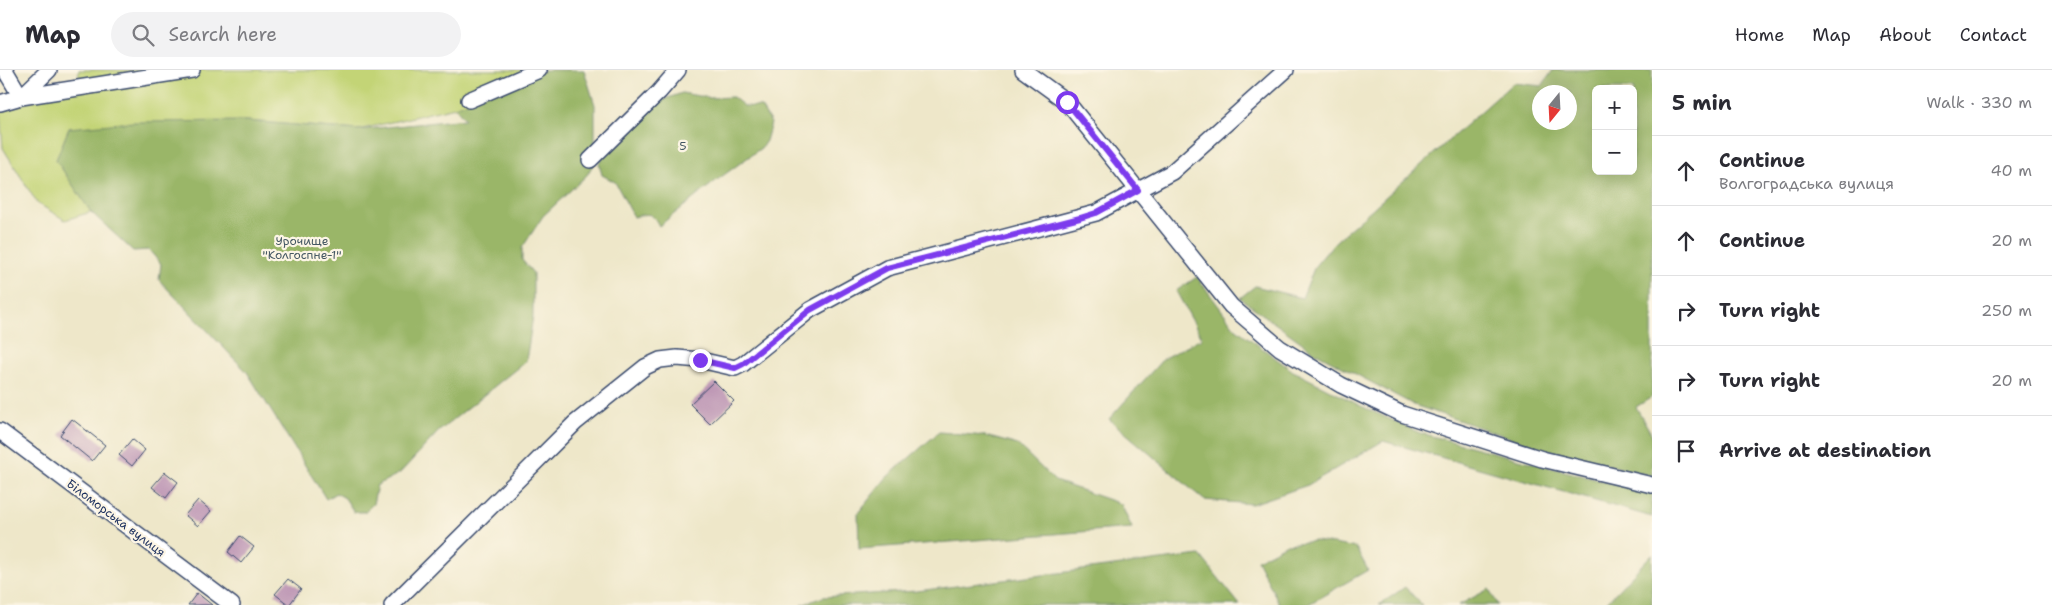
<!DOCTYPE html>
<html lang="en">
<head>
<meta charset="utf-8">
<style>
  body { margin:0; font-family:"Shantell Sans",sans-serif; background:#f2f2f3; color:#2b2b33 }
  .controls { position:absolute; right:15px; top:15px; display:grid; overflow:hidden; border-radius:8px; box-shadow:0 5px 20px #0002 }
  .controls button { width:45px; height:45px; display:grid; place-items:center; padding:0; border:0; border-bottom:1px solid #e1e1e2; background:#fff; color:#2b2b33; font:25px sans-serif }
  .compass { position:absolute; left:1532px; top:15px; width:45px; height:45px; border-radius:50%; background:#fff; box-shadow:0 5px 20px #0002; rotate:198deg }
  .stop { position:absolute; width:15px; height:15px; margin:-11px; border:4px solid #7c3aed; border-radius:50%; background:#fff }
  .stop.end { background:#7c3aed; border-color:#fff; box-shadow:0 1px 5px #0008 }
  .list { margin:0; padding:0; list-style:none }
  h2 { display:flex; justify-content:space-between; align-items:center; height:65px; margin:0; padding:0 20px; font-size:21px }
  h2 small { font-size:16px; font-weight:400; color:#7c7c81 }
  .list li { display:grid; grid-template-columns:32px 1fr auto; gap:15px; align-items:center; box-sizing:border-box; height:70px; padding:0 20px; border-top:1px solid #e1e1e2 }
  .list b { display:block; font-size:19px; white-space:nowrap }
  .list p { margin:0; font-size:16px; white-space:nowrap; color:#7c7c81 }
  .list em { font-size:16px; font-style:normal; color:#7c7c81 }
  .icon { flex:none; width:28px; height:28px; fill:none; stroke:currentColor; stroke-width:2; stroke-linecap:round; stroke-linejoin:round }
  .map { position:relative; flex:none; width:1652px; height:535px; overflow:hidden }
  header { display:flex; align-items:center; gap:30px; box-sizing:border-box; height:70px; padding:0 25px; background:#fff; border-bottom:1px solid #e1e1e2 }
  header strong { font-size:24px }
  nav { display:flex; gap:28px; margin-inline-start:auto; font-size:18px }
  .search { width:350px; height:45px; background:#f2f2f3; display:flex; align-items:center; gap:12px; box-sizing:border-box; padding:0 18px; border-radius:28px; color:#7c7c81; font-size:19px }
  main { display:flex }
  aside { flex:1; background:#fff }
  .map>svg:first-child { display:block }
  .green { fill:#c3d476; stroke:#6f826a }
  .forest { fill:#9ab667; stroke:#5a7262; fill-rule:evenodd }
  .building { fill:#be97b5 }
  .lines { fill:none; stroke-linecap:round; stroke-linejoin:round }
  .minor-casing { stroke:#3b4b6e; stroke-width:18 }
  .minor { stroke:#fff; stroke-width:15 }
  .route { stroke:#7c3aed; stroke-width:6 }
  .labels { text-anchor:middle; stroke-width:4.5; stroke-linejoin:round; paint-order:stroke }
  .park-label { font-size:12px; fill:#455864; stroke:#fcf5e5 }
  .street-label { font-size:12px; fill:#1b2f5e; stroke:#fcf5e5 }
</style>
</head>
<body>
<header>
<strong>Map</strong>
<div class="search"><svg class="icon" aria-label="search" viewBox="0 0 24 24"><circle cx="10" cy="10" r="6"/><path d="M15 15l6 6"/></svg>Search here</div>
<nav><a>Home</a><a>Map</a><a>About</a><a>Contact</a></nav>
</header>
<main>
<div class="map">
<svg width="1652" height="535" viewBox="0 0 1652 535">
  <rect width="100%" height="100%" fill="#fcf5e5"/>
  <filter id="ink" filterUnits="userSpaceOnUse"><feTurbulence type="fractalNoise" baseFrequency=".02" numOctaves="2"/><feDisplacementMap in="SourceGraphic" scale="10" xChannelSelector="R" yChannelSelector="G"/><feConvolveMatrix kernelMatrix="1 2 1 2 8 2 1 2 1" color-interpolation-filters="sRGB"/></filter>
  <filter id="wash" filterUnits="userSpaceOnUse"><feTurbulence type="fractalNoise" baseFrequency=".0096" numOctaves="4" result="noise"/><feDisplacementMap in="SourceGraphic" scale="20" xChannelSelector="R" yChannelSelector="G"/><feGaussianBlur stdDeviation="1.12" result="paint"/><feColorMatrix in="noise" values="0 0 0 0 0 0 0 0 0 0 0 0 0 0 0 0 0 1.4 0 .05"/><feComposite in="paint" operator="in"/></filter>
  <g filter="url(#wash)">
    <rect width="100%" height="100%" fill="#eee7c9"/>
    <path class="green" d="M79,0H545L455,37L358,60L246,51L69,58L56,90L91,142L65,150L37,133L3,78L0,43L78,12Z"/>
    <path class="forest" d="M545,0H584L595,35V91L587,105L543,146L522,178V190L533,203V246L526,291L438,362L400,403L377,415L373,434L365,442H354L345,428L336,423L326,429L247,302L159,210L161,194L149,180L133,181L91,142L56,90L69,58L133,52L246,51L358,60L465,49L455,37Z
      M1553,0H1652V327L1636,337L1652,365V406L1537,377L1414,335L1316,283L1240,228L1255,216L1302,228L1315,196L1335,172L1513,13L1542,16ZM1596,19H1633V101H1596ZM1540,22H1570V52H1540Z
      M682,23L710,28L733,27L744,36L761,37L771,53L766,71L761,78L717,110L659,156C652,142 649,143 634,147L615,112L602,105L599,93L612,77L660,31Z
      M1197,207L1235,258L1293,301L1361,336L1420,363L1652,424V447L1383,371L1308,415L1252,434L1204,430L1109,349L1164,288L1202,268L1176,221Z
      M939,362L985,366L1018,375L1055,411L1121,434L1132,458L859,479L858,443L887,407Z
      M1316,471L1356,478L1368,500L1307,535H1280L1257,490L1287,474Z
      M1652,484V535H1604Z
      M1200,485L1240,535H801L823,527L917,521Z
      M1405,517L1422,535H1379Z
      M1489,519L1498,535H1459Z"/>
    <g id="blocks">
      <path class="building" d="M714,311L734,331L710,354L690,334Z
        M72,349L105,375L92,391L60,365Z
        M132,369L145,380L132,396L119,385Z
        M165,402L178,412L166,428L152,417Z
        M198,430L211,441L198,456L185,445Z
        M240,466L254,477L241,493L228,482Z
        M288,509L301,519L289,535L275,524Z
        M197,523L212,535H188Z"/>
    </g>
  </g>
  <g filter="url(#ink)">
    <use href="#blocks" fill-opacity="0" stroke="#3b4b6e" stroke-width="1"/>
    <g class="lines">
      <defs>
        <path id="minor" d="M5,0L21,27
          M1023,0L1067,32L1231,236L1280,278L1341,315L1402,344L1542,389L1652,415
          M21,27L49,0
          M469,30L539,0
          M0,33L21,27L192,0
          M590,90L659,22L678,0
          M0,361L232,535
          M392,535L575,353L645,297L660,290L677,288L700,290L735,298L743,294L810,240L887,198L1096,143L1172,102L1286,0"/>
      </defs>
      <use href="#minor" class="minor-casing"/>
      <use href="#minor" class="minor"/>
    </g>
  </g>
  <g class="lines" filter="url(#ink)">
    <path class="route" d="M700,290L735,298L743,294L810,240L887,198L1080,148L1096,143L1138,120L1067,32"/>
  </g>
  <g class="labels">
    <g class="park-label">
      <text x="683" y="80">5</text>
      <text x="302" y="175">Урочище<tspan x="302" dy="14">"Колгоспне-1"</tspan></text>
    </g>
    <g class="street-label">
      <text transform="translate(116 448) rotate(37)" y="4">Біломорська вулиця</text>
    </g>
  </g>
</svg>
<div class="controls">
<button>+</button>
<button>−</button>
</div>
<svg class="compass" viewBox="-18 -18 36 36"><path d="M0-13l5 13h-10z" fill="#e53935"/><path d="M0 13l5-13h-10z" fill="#7c7c81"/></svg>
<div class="stop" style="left:1067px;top:32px"></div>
<div class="stop end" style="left:700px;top:290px"></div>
</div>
<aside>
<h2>5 min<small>Walk · 330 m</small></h2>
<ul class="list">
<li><svg class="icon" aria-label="ahead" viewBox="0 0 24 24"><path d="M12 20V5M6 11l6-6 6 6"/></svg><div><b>Continue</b><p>Волгоградська вулиця</p></div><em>40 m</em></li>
<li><svg class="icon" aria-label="ahead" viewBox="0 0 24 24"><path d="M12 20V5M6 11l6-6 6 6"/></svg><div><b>Continue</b></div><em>20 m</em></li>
<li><svg class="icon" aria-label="right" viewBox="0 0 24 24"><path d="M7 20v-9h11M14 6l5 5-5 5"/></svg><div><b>Turn right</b></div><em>250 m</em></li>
<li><svg class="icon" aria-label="right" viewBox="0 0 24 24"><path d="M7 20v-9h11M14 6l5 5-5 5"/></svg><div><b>Turn right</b></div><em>20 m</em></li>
<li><svg class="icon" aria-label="arrive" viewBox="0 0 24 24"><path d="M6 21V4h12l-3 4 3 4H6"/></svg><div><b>Arrive at destination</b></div></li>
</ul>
</aside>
</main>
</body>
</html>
